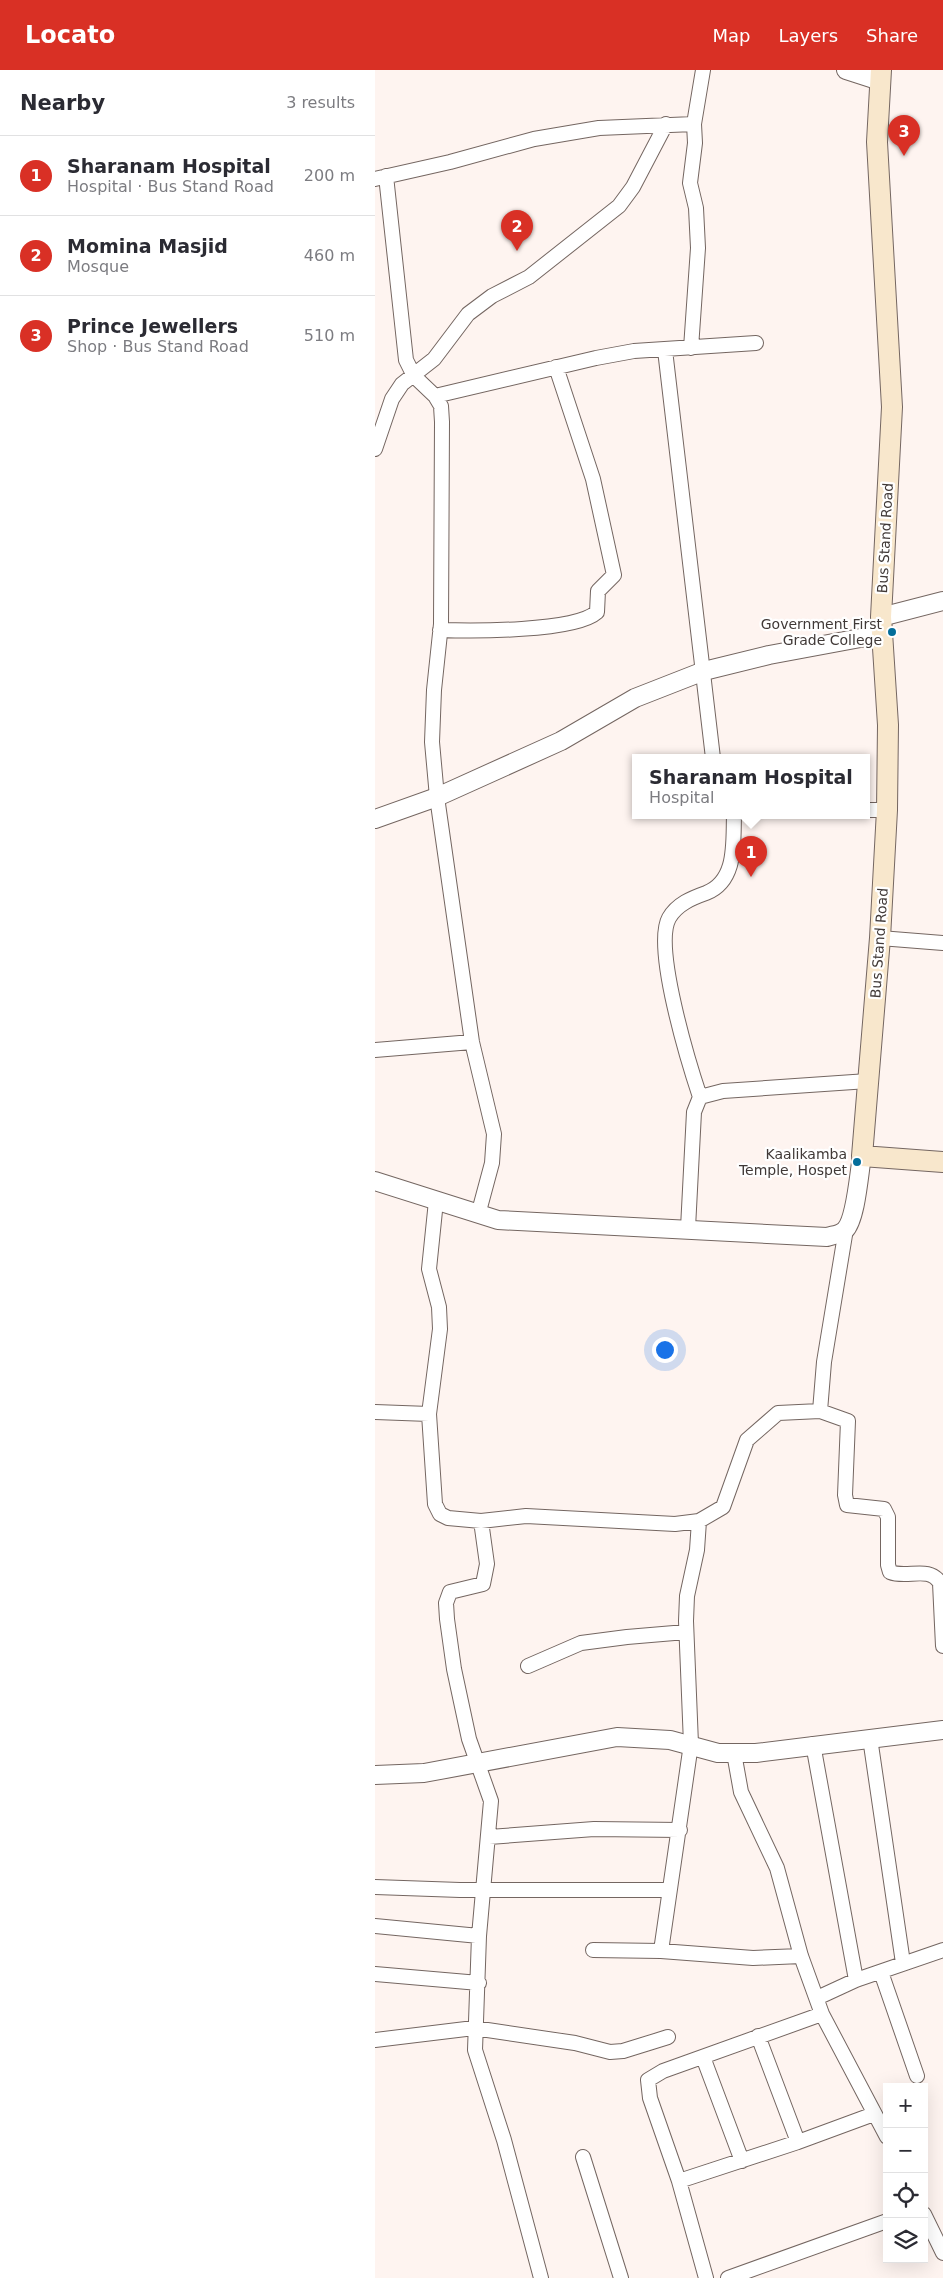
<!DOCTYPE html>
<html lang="en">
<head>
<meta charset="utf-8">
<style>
  body { margin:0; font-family:"DejaVu Sans",sans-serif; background:#f7f7f7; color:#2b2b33 }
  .controls { position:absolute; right:15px; bottom:15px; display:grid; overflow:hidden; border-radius:0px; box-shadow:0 5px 20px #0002 }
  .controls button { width:45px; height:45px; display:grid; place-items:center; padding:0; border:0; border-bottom:1px solid #e1e1e2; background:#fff; color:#2b2b33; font:25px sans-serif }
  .you { position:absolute; left:289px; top:1279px; width:18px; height:18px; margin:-12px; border:4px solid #fff; border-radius:50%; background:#1a73e8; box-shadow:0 0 0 8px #1a73e833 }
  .badge { display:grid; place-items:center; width:32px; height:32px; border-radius:50%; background:#d93025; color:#fff; font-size:16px; font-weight:700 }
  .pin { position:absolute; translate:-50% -41px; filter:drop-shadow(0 1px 2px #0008) }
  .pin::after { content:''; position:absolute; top:26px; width:18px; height:15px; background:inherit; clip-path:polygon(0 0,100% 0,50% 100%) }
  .popup { position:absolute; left:257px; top:684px; width:238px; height:65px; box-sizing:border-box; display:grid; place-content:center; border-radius:0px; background:#fff; filter:drop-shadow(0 1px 4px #0005); font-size:16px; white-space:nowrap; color:#7c7c81 }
  .popup b { font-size:19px; color:#2b2b33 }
  .popup::after { content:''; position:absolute; left:50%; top:100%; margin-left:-10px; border:10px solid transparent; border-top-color:#fff }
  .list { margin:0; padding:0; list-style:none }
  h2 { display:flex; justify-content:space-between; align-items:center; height:65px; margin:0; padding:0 20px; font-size:21px }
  h2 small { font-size:16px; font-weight:400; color:#7c7c81 }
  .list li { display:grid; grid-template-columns:32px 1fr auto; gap:15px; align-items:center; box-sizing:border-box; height:80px; padding:0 20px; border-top:1px solid #e1e1e2 }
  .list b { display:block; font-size:19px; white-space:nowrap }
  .list p { margin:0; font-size:16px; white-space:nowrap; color:#7c7c81 }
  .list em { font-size:16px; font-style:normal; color:#7c7c81 }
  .icon { flex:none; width:28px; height:28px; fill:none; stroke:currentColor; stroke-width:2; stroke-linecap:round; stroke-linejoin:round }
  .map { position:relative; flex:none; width:568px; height:2208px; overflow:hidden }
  header { display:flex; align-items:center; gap:30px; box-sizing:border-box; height:70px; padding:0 25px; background:#d93025; color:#fff }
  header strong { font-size:24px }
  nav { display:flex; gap:28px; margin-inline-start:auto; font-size:18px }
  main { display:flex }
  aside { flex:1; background:#fff }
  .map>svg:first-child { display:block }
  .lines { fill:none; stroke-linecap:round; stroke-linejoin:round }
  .minor-casing { stroke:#746661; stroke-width:16 }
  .tertiary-casing { stroke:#746661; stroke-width:20 }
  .secondary-casing { stroke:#746661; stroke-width:22 }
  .minor { stroke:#fff; stroke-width:14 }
  .tertiary { stroke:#fff; stroke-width:18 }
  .secondary { stroke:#f8e7cc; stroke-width:20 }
  .poi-dot { fill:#036d9a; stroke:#fff; stroke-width:2 }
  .labels { text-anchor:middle; stroke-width:4.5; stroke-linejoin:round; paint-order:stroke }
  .street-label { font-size:14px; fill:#403937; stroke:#fff }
  .poi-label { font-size:14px; fill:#403937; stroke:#fff; text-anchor:end }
</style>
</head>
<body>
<header>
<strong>Locato</strong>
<nav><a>Map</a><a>Layers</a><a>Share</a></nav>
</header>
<main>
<aside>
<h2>Nearby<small>3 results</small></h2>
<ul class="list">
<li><span class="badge">1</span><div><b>Sharanam Hospital</b><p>Hospital · Bus Stand Road</p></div><em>200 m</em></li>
<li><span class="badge">2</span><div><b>Momina Masjid</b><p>Mosque</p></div><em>460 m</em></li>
<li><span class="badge">3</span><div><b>Prince Jewellers</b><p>Shop · Bus Stand Road</p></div><em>510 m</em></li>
</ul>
</aside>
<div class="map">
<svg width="568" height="2208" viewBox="0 0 568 2208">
  <rect width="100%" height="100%" fill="#fef4f0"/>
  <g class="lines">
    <defs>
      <path id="minor" d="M11,106L31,290L39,306L60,326L66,336L67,352L66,554L59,620L57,672L62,727L97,972L119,1064L117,1093L103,1145
        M0,109L75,92L159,69L224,58L319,54
        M316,278L323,178L321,138L315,113L320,73L319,54L328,0
        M290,280L338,688
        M60,326L221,288L259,281L381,273
        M0,379L17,329L27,314L59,289L93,244L117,226L154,207L244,136L258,117L291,54
        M65,560C96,561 200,562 222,542L223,521L239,505L218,409L181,297
        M491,740H512
        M505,868L568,873
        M0,980L97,972
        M325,1027C314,994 278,877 294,848C302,834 317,828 331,823C362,811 358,773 359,746
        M61,1131L54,1199L64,1237L65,1259L54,1344L60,1434L65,1444L73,1448L106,1451L151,1446L300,1454L324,1451L348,1437L372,1370L403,1343L445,1341L449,1292L471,1159
        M313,1158L319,1042L325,1027L348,1021L493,1011
        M445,1341L473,1351L470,1425L472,1435L509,1439L513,1447V1495L515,1502C532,1509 554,1495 565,1513L568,1576
        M0,1342L54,1344
        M106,1451L112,1494L108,1514L75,1522L71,1533L72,1549L79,1599L94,1669L116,1731L104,1866L100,1980L129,2070L166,2208
        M153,1596L206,1573L252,1567L311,1562
        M495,1668L528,1893
        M438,1674L481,1910
        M359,1683L366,1722L402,1798L426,1886L447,1944L512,2067
        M114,1767L219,1759L305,1760
        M0,1817L85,1820H294
        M0,1856L104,1866
        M218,1880L286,1881L378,1888L426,1886
        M286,1881L316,1674L311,1551L312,1526L322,1480L324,1451
        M506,1902L542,2006
        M0,1904L104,1913
        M442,1928L481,1910L568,1880
        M383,1966L423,2072
        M0,1970L99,1958L200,1973L235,1982L248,1981L293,1967
        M328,1987L367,2091
        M208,2087L246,2208
        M304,2111L423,2072L499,2044
        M549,2144L568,2183
        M331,2208L304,2111L275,2028L273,2010L288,2001L447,1944
        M353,2208L512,2151"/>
      <path id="tertiary" d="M471,0L505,11
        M506,547L568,531
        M0,749L62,727L186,671L260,628L329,601L394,585L507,564
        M0,1111L123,1150L452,1167C458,1165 465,1165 470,1160C481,1149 484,1103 487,1086
        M0,1705L49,1703L242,1667L295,1670L343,1683H381L568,1660"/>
      <path id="secondary" d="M506,0L502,72L517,337L506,547L513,655L512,740L505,868L487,1086L568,1092"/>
    </defs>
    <use href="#minor" class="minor-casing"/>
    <use href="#tertiary" class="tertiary-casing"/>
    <use href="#secondary" class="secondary-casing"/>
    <use href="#minor" class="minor"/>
    <use href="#tertiary" class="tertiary"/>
    <use href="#secondary" class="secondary"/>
  </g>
  <g class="poi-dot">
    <circle cx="517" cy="562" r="5"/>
    <circle cx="482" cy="1092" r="5"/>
  </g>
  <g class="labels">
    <g class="street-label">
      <text transform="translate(510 468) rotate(-87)" y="5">Bus Stand Road</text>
      <text transform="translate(504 873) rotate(-86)" y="5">Bus Stand Road</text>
    </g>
    <g class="poi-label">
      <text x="507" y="559">Government First<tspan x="507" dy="16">Grade College</tspan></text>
      <text x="472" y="1089">Kaalikamba<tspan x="472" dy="16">Temple, Hospet</tspan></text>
    </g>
  </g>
</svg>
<div class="controls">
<button>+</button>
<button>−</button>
<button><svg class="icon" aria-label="locate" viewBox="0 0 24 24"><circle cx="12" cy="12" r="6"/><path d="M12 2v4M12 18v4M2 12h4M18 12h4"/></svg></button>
<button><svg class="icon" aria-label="layers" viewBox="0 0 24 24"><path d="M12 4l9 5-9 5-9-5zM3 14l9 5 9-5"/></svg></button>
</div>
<div class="you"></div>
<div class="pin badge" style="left:376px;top:807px">1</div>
<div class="popup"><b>Sharanam Hospital</b>Hospital</div>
<div class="pin badge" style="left:142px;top:181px">2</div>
<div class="pin badge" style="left:529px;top:86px">3</div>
</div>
</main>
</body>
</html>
